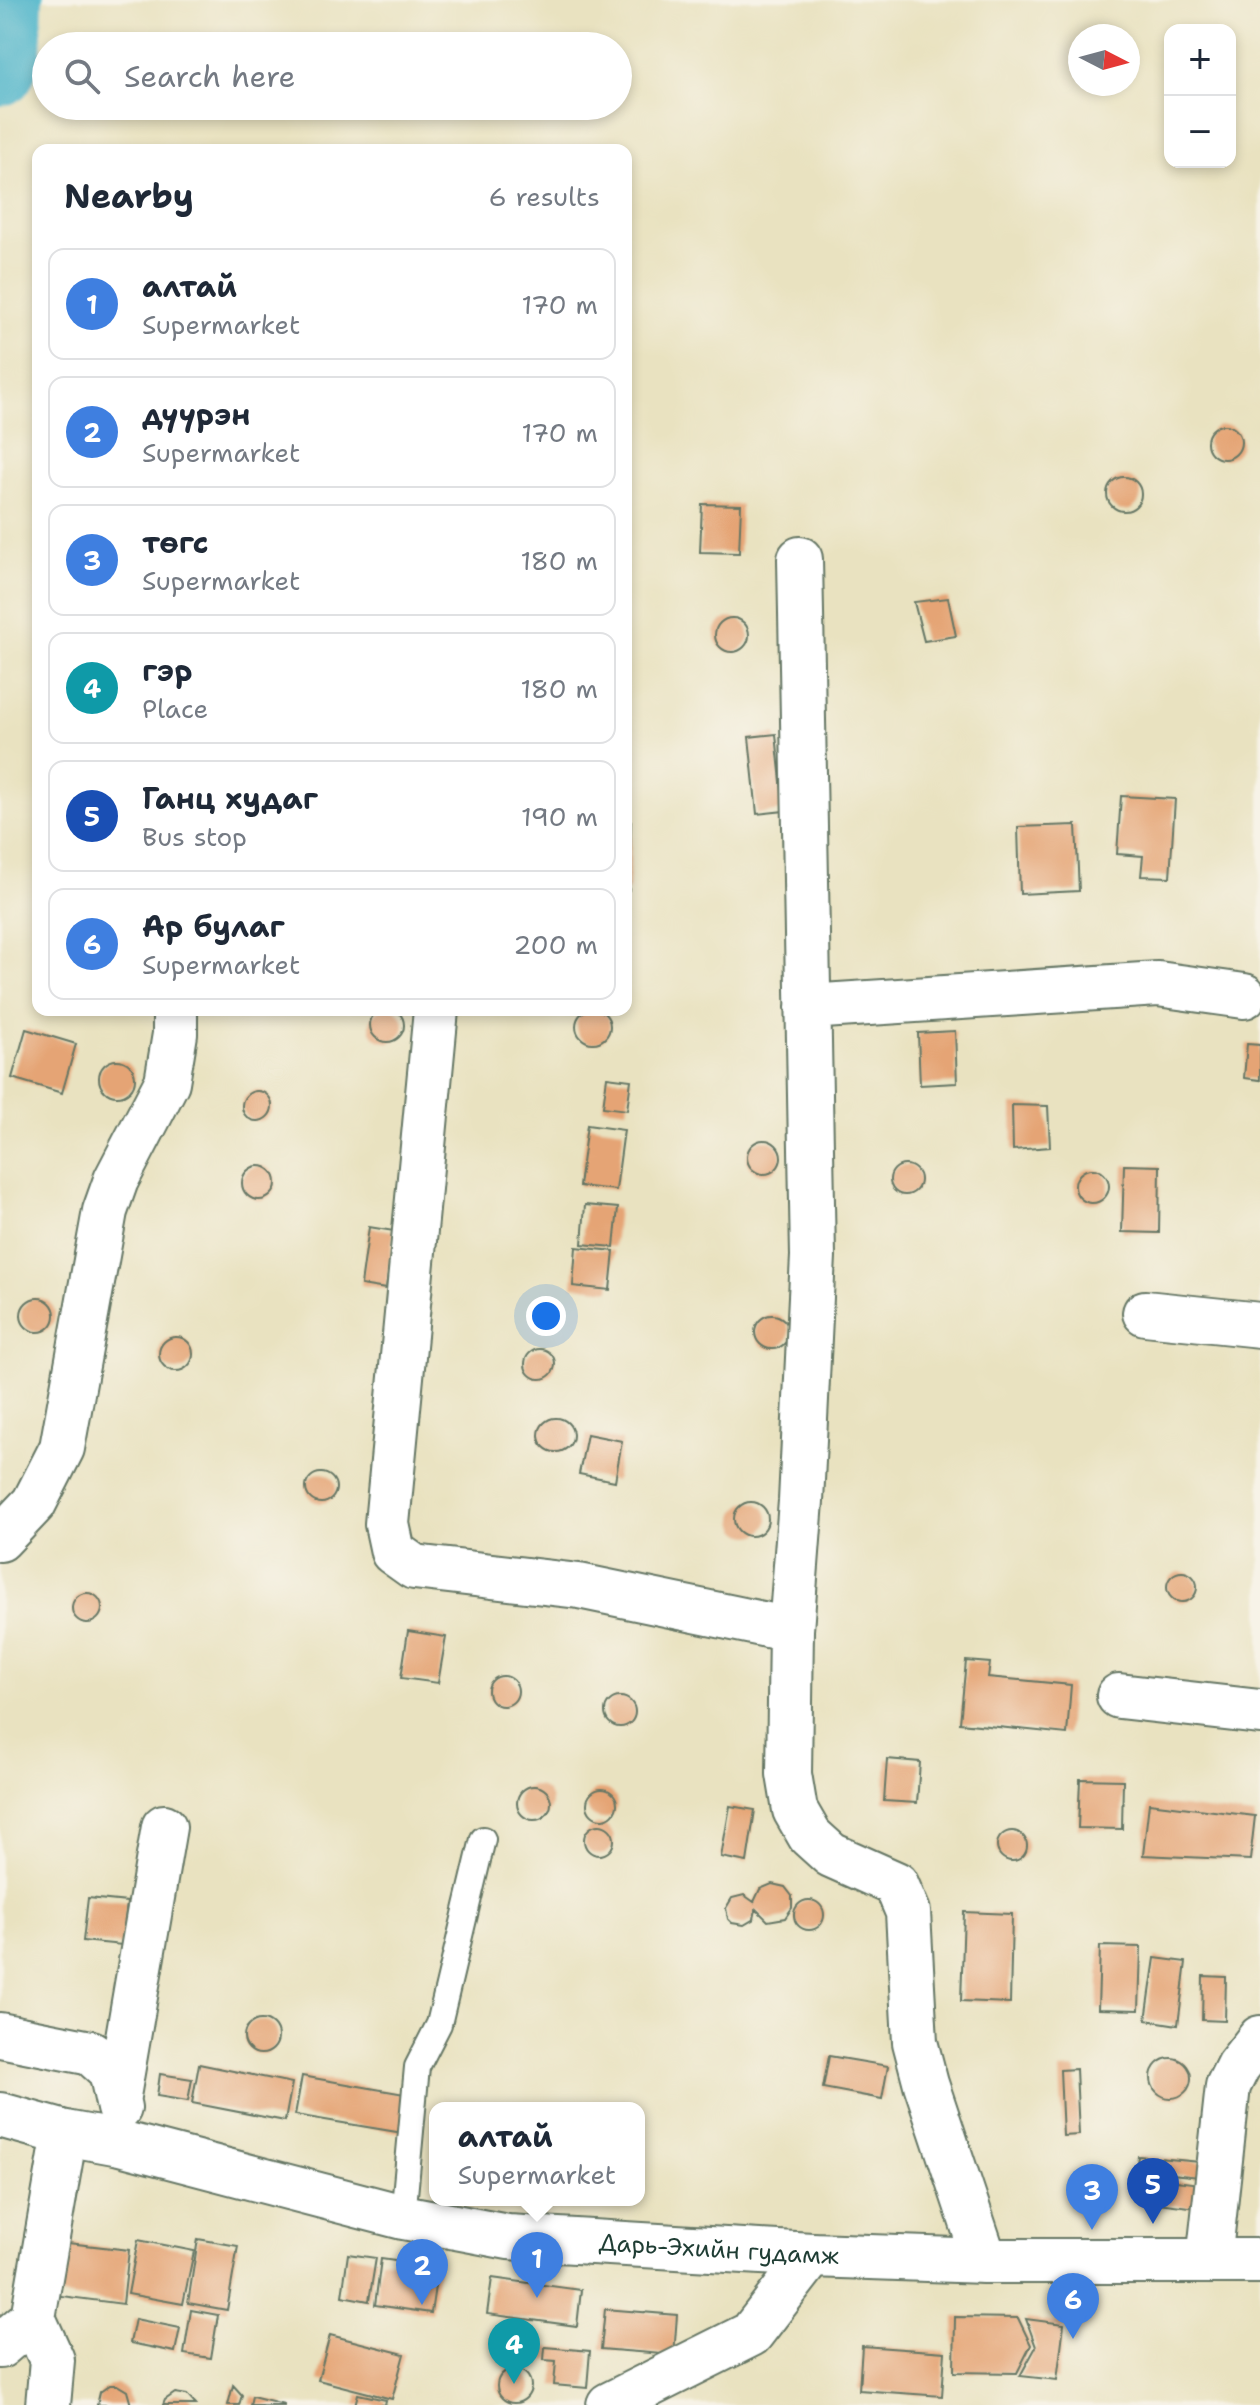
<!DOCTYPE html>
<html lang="en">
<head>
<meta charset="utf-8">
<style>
  body { margin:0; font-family:"Shantell Sans",sans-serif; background:#f2f2f3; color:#1f2937 }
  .controls { position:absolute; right:24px; top:24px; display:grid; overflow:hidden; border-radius:16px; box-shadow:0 4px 12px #0003 }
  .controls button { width:72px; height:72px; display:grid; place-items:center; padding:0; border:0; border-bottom:2px solid #e0e1e3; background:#fff; color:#1f2937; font:40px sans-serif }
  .compass { position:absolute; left:1068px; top:24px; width:72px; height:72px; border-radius:50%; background:#fff; box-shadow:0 4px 12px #0003; rotate:96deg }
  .you { position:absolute; left:546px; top:1316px; width:28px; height:28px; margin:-20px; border:6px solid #fff; border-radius:50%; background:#1a73e8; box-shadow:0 0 0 12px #1a73e833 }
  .badge { display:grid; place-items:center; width:52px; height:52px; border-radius:50%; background:#1f6fb2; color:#fff; font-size:26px; font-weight:700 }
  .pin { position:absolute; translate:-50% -66px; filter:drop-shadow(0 2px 4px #0008) }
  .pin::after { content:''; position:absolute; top:42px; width:28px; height:24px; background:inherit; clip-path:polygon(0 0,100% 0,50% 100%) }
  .popup { position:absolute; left:429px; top:2102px; width:216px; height:104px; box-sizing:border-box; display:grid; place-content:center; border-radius:16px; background:#fff; filter:drop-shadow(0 2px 6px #0005); font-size:26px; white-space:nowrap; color:#747a83 }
  .popup b { font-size:30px; color:#1f2937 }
  .popup::after { content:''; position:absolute; left:50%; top:100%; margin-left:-16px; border:16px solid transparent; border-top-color:#fff }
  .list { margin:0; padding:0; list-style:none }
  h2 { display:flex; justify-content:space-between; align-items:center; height:104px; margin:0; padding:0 32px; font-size:34px }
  h2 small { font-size:26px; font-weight:400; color:#747a83 }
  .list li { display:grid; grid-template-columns:52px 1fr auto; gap:24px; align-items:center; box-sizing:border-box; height:112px; margin:0 16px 16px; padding:0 16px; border:2px solid #e0e1e3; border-radius:16px }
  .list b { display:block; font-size:30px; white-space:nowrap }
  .list p { margin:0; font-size:26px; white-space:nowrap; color:#747a83 }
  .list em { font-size:26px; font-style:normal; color:#747a83 }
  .icon { flex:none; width:44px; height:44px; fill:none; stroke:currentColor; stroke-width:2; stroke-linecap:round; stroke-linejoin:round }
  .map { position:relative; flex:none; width:1260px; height:2405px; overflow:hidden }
  .search { position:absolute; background:#fff; box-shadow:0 4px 12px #0003; left:32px; top:32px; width:600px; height:88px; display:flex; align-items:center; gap:20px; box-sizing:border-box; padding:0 28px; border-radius:44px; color:#747a83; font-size:30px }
  .panel { position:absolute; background:#fff; box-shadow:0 4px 12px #0003; left:32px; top:144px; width:600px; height:872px; border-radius:16px }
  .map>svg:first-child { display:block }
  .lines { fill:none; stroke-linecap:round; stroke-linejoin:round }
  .river { stroke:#4ab3c9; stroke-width:70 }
  .building { fill:#e5a475 }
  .service-casing { stroke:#667765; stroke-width:28 }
  .minor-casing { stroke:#667765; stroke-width:48 }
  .secondary-casing { stroke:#667765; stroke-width:48 }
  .service { stroke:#fff; stroke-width:24 }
  .minor { stroke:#fff; stroke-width:44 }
  .secondary { stroke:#fff; stroke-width:44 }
  .labels { text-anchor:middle; stroke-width:8; stroke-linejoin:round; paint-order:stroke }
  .street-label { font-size:24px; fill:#1f3d34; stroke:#f7f3e8 }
</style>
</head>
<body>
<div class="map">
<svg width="1260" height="2405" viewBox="0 0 1260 2405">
  <rect width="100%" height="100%" fill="#f7f3e8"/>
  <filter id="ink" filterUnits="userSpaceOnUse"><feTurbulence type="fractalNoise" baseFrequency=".0125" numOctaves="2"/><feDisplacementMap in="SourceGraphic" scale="16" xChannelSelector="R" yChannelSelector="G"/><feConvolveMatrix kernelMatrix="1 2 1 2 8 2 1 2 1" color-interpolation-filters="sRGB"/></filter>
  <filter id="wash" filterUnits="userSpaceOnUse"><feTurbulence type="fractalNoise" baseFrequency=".006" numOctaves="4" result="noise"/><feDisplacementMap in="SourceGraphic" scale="32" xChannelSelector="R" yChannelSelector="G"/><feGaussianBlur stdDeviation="1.8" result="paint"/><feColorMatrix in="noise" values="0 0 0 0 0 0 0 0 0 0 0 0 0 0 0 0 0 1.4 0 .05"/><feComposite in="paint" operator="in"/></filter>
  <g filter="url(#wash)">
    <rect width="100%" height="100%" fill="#e9e2c0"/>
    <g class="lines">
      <path class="river" d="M0,71L6,56L8,0"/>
    </g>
    <g id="blocks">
      <path class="building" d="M1207 442a17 17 0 1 1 34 0a17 17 0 1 1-34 0Z
        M1107 494a17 17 0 1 1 34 0a17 17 0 1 1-34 0Z
        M702,504L741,505L739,553L700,552Z
        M948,598L956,636L924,641L914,602Z
        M715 635a17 17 0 1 1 34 0a17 17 0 1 1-34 0Z
        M776,734L784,811L757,814L749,737Z
        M1121,796L1175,799L1170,877L1141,876L1143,856L1117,854Z
        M626,821H631L629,890H626Z
        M1076,825L1079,891L1020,894L1018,827Z
        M370 1025a17 17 0 1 1 34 0a17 17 0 1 1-34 0Z
        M576 1026a17 17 0 1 1 34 0a17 17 0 1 1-34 0Z
        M26,1029L76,1044L62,1093L12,1078Z
        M955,1031L957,1083L920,1085L918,1033Z
        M1247,1044L1260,1045V1080L1244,1078Z
        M99 1078a18 18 0 1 1 36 0a18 18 0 1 1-36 0Z
        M607,1077L631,1080L627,1110L603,1107Z
        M242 1106a15 15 0 1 1 30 0a15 15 0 1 1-30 0Z
        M1012,1105L1048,1106L1050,1147L1013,1150Z
        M587,1125L624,1130L616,1190L579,1186Z
        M747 1157a17 17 0 1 1 34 0a17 17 0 1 1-34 0Z
        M890 1180a15 15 0 1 1 30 0a15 15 0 1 1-30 0Z
        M1124,1165L1160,1166L1159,1233L1122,1232Z
        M242 1183a17 17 0 1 1 34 0a17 17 0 1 1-34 0Z
        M1075 1186a17 17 0 1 1 34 0a17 17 0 1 1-34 0Z
        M585,1205L618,1208L614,1247L582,1244Z
        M369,1227L394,1231L386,1289L361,1285Z
        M576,1247L614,1251L610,1290L573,1286Z
        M21 1315a17 17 0 1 1 34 0a17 17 0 1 1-34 0Z
        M755 1332a17 17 0 1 1 34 0a17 17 0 1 1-34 0Z
        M159 1354a17 17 0 1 1 34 0a17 17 0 1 1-34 0Z
        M525 1364a15 15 0 1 1 30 0a15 15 0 1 1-30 0Z
        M539 1435a17 17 0 1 1 34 0a17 17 0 1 1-34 0Z
        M587,1434L622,1441L615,1481L579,1474Z
        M306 1488a15 15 0 1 1 30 0a15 15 0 1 1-30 0Z
        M734 1519a17 17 0 1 1 34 0a17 17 0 1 1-34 0Z
        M1167 1587a15 15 0 1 1 30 0a15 15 0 1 1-30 0Z
        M72 1608a15 15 0 1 1 30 0a15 15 0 1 1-30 0Z
        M408,1631L446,1637L438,1683L401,1678Z
        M966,1661L990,1663L988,1677L1071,1685L1067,1734L960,1723Z
        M488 1691a15 15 0 1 1 30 0a15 15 0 1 1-30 0Z
        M605 1712a15 15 0 1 1 30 0a15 15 0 1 1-30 0Z
        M887,1759L920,1762L917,1803L884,1801Z
        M1080,1779L1123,1780L1122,1829L1078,1828Z
        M517 1803a17 17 0 1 1 34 0a17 17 0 1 1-34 0Z
        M587 1804a15 15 0 1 1 30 0a15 15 0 1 1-30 0Z
        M1149,1803L1255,1816L1250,1860L1143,1855Z
        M730,1806L755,1810L747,1862L721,1857Z
        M584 1840a15 15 0 1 1 30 0a15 15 0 1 1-30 0Z
        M997 1846a15 15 0 1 1 30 0a15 15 0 1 1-30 0Z
        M772,1884L785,1887L792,1896V1908L785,1918L768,1921L756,1909L754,1919L744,1925L732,1923L728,1919L726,1908L732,1898L744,1895L754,1902L760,1889Z
        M88,1898L127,1902L122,1945L83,1941Z
        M794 1915a15 15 0 1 1 30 0a15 15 0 1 1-30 0Z
        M964,1912L1012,1914L1010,2003L961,2001Z
        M1100,1946L1141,1947L1139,2010L1098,2009Z
        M1155,1958L1186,1962L1178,2025L1146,2020Z
        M1203,1976L1226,1977L1225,2021L1202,2020Z
        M244 2037a17 17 0 1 1 34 0a17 17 0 1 1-34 0Z
        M829,2056L888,2066L882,2099L823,2088Z
        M1151 2078a20 20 0 1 1 40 0a20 20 0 1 1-40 0Z
        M199,2064L292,2083L285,2121L192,2103Z
        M1076,2069L1079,2135L1063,2136L1060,2070Z
        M160,2074L192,2079L188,2101L157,2096Z
        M302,2076L410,2095L403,2133L295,2115Z
        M1138,2156L1210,2163L1208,2178L1136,2170Z
        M1152,2178L1200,2184L1197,2208L1149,2202Z
        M198,2239L238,2246L227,2310L188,2303Z
        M138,2240L194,2251L183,2304L128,2294Z
        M59,2242L129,2250L123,2304L53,2295Z
        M348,2254L376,2258L369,2301L342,2296Z
        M381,2259L438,2267L431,2313L375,2305Z
        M492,2278L581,2290L577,2326L487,2314Z
        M605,2309L677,2315L674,2355L601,2349Z
        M191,2310L218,2315L211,2358L184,2354Z
        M955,2317L1018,2318L1031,2345L1017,2373L954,2372Z
        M135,2319L180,2328L175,2352L130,2343Z
        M1026,2319L1064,2324L1057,2380L1020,2376L1036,2347Z
        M498 2344a16 16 0 1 1 32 0a16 16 0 1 1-32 0Z
        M330,2335L404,2354L392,2399L318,2380Z
        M862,2346L945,2352L942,2396L859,2390Z
        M545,2347L590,2351L587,2388L554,2385L556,2361L544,2360Z
        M497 2386a17 17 0 1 1 34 0a17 17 0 1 1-34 0Z
        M110,2385H117L127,2391L131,2405H97L100,2392Z
        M233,2385L242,2395L239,2405H228Z
        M175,2393L187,2395L196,2405H163L165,2400Z
        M358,2394L386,2400L385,2405H355Z
        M252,2396L284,2404V2405H250Z"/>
    </g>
  </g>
  <g filter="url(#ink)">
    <use href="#blocks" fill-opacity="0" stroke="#667765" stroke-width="2"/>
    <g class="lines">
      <defs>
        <path id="service" d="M403,2217L417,2067L439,2024L483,1839"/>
        <path id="minor" d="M800,559L813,1256L801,1501L791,1630L789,1774L795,1810L810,1836L831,1855L896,1884L908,1912L915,2042L926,2084L985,2261
          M808,1007L1158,984L1244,996
          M436,1010L387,1524L393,1552L414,1567L579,1586L791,1630
          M1145,1313L1260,1325
          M0,1539L34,1503L62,1448L105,1211L116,1180L167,1082L175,1034V1010
          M1119,1696L1260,1712
          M0,2035L91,2053L111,2071L119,2108
          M118,2096L164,1827
          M1209,2261L1228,2086L1238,2066L1260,2038
          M0,2346L33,2318
          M48,2405L52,2360L33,2318L65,2133
          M609,2405L751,2334L812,2255"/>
        <g id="secondary">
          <path id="s1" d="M0,2115L65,2133L120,2143L403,2217L508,2237L812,2255L985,2261H1260"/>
        </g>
      </defs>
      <use href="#service" class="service-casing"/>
      <use href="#minor" class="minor-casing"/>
      <use href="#secondary" class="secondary-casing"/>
      <use href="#service" class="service"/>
      <use href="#minor" class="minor"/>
      <use href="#secondary" class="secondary"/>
    </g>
  </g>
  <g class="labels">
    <g class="street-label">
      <text dy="8" stroke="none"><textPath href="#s1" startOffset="734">Дарь-Эхийн гудамж</textPath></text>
    </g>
  </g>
</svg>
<div class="controls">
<button>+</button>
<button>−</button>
</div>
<svg class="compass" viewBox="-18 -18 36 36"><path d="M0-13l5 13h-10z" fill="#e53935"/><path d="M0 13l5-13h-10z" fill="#747a83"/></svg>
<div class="you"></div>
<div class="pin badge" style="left:537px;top:2298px;background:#3f7fe0">1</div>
<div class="popup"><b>алтай</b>Supermarket</div>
<div class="pin badge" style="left:422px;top:2305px;background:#3f7fe0">2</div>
<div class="pin badge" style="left:1092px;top:2230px;background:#3f7fe0">3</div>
<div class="pin badge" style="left:514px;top:2384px;background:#0f9aa8">4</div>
<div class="pin badge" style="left:1153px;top:2224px;background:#1a4fb4">5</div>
<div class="pin badge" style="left:1073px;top:2339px;background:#3f7fe0">6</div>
<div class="search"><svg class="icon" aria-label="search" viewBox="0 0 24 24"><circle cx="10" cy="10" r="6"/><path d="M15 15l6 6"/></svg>Search here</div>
<section class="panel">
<h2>Nearby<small>6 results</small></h2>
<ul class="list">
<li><span class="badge" style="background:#3f7fe0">1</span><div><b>алтай</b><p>Supermarket</p></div><em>170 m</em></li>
<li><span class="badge" style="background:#3f7fe0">2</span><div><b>дүүрэн</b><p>Supermarket</p></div><em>170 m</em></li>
<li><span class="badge" style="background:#3f7fe0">3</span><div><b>төгс</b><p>Supermarket</p></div><em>180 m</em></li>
<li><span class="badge" style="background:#0f9aa8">4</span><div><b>гэр</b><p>Place</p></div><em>180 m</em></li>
<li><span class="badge" style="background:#1a4fb4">5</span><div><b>Ганц худаг</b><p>Bus stop</p></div><em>190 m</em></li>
<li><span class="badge" style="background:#3f7fe0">6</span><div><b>Ар булаг</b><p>Supermarket</p></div><em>200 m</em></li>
</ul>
</section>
</div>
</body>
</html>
